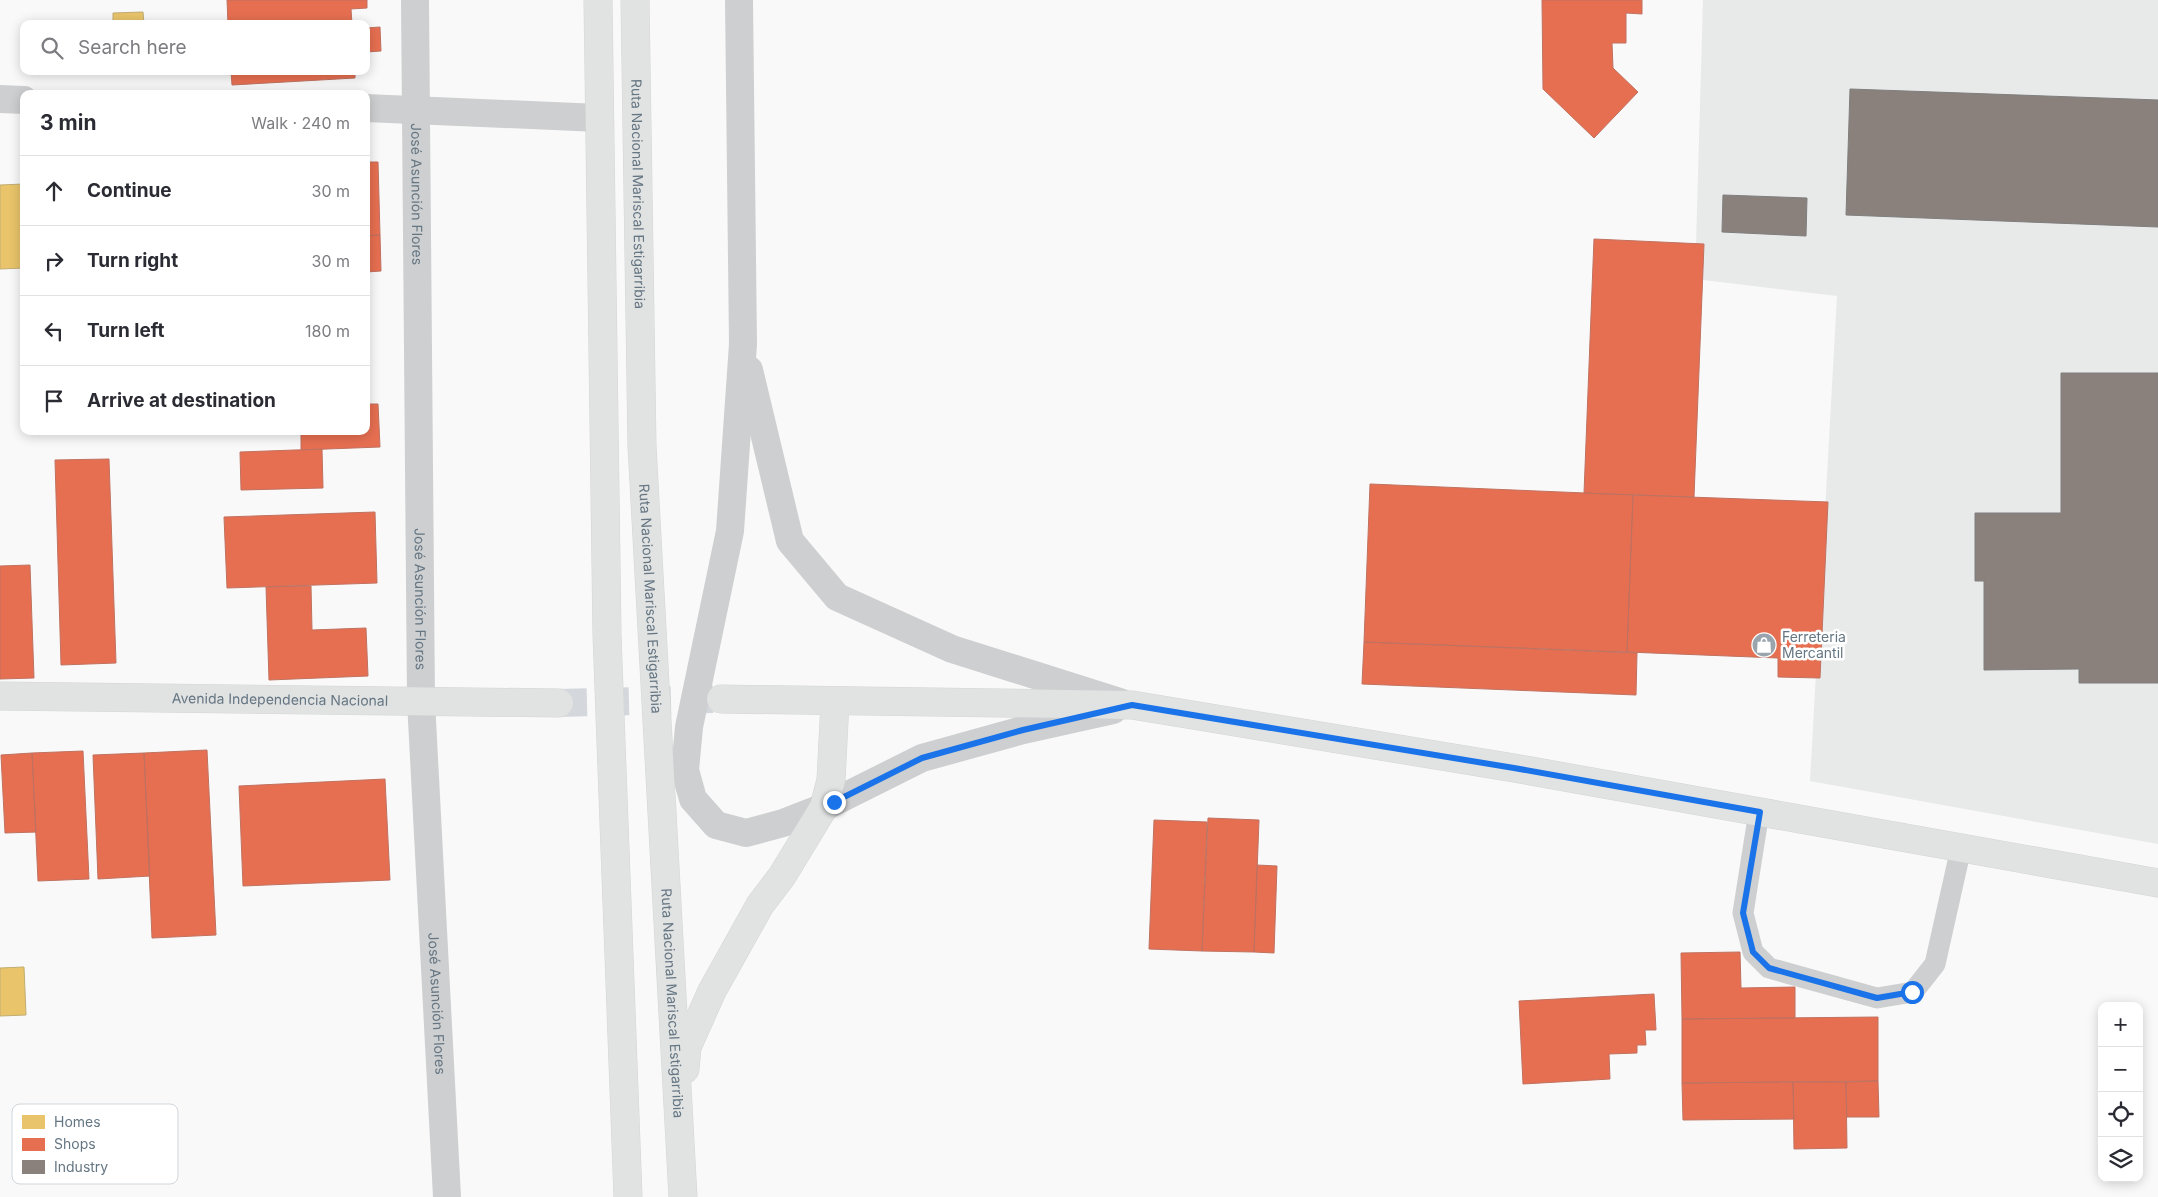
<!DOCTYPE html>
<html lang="en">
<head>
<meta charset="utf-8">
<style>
  body { margin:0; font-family:Inter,sans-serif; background:#f7f7f7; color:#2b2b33 }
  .controls { position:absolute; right:15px; bottom:15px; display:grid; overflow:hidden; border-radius:10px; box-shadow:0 2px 12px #0003 }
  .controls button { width:45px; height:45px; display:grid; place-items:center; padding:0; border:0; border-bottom:1px solid #e1e1e2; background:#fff; color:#2b2b33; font:25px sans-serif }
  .stop { position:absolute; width:15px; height:15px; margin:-11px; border:4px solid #1a73e8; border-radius:50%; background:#fff }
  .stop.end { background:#1a73e8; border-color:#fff; box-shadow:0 1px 5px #0008 }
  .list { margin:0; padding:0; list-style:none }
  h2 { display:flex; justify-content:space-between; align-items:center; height:65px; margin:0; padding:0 20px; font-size:21px }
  h2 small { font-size:16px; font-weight:400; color:#7c7c81 }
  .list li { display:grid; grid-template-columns:32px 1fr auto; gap:15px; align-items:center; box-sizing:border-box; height:70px; padding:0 20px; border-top:1px solid #e1e1e2 }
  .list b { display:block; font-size:19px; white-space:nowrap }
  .list em { font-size:16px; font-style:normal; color:#7c7c81 }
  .icon { flex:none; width:28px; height:28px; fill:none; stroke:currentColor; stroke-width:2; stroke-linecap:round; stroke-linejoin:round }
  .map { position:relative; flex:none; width:2158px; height:1197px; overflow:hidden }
  .search { position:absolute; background:#fff; box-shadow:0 2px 12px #0003; left:20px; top:20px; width:350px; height:55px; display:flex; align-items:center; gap:12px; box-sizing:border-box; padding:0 18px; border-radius:10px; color:#7c7c81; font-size:19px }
  .panel { position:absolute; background:#fff; box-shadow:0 2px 12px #0003; left:20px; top:90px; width:350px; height:345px; border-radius:10px }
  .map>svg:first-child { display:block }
  .built { fill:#e8e9e9 }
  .homes { fill:#e9c46a; stroke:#c1ad72 }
  .shops { fill:#e76f51; stroke:#c07160 }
  .industry { fill:#8a817c; stroke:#7f7e7e }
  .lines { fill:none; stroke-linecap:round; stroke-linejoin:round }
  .secondary-tunnel { stroke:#d4d8dc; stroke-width:28; stroke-dasharray:28 14; stroke-linecap:butt }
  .secondary-casing { stroke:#d5d6d7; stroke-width:29 }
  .highway-casing { stroke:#d5d6d6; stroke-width:29 }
  .lane { stroke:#cecfd0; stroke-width:21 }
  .street { stroke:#cecfd0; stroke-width:28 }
  .secondary { stroke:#e1e2e2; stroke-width:28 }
  .highway { stroke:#e1e2e2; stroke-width:28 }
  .route { stroke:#1a73e8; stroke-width:6 }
  .labels { text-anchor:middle; stroke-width:5; stroke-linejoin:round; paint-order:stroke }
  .street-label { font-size:14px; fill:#657683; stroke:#fff }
  .poi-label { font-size:14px; fill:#657683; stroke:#fff; text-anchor:start }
  .key { fill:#fff; stroke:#d1d6da; stroke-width:1 }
  .key-label { font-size:14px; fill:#657683 }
</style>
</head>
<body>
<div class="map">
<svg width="2158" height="1197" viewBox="0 0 2158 1197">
  <rect width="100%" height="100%" fill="#f9f9f9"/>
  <path class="built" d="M1703,0H2158V844L1810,781L1837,296L1695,279Z"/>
  <path class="homes" d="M143,12L144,24H113V13Z
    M114,71H162V73L114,74Z
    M24,184V268L0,269V185Z
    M24,967L26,1015L0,1016V968Z"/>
  <path class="shops" d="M227,0H367V8L351,9L352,24H228Z
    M1542,0H1642V14L1626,13V43H1612L1613,68L1638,92L1594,138L1543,89Z
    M380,27L381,51L366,52V28Z
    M231,71H355V78L232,85Z
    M366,162H378L380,235L366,236Z
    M380,235L381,271L366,272V236Z
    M1594,239L1704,244L1694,497L1584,493Z
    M366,339L369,404H366Z
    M366,404H378L380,447L301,450V431H366Z
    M322,449L323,488L241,490L240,452Z
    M109,459L116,663L61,665L55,460Z
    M1370,484L1633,495L1627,652L1364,642Z
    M1633,495L1828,502L1820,678L1778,677V658L1627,652Z
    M375,512L377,583L227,588L224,517Z
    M30,565L34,678L0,679V566Z
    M311,586L312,630L366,628L368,676L269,680L266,587Z
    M1364,642L1637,653L1636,695L1362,684Z
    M207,750L216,935L152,938L144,753Z
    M83,751L89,879L38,881L32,753Z
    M32,753L36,832L5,833L1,755Z
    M144,753L150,876L98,879L93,755Z
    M385,779L390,880L243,886L239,786Z
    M1208,818L1259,820L1254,952L1202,951Z
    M1154,820L1207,822L1202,951L1149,949Z
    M1257,865L1277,866L1274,953L1254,952Z
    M1740,952L1741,988L1795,987V1018L1682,1019L1681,953Z
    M1654,994L1656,1030H1645L1646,1045H1637V1053L1609,1054L1610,1079L1523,1084L1519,1001Z
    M1878,1017V1081L1682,1083V1019Z
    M1878,1081L1879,1117H1847L1846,1082Z
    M1793,1082L1794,1119L1683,1120L1682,1083Z
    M1793,1082H1846L1847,1148L1794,1149Z"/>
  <path class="industry" d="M1850,89L2158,100V227L1846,215Z
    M1723,195L1807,198L1806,236L1722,232Z
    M2061,373H2158V683H2079V669L1984,670V581H1975V513H2061Z"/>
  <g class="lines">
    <path class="secondary-tunnel" d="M559,703L717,699"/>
    <defs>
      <g id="secondary">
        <path id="s2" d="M0,696L559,703"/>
        <path d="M721,699L1132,705L1514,768L2158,883"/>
      </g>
      <g id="highway">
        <path d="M598,0L607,635L628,1197"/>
        <path id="s3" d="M635,0L642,446L683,1197"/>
        <path d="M685,1069L687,1047L712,991L760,905L782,876L824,807L831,780L835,702"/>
      </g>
    </defs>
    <use href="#secondary" class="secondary-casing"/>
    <use href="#highway" class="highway-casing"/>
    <path class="lane" d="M1759,812L1743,913L1753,952L1769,968L1877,998L1913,992L1935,964L1961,848"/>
    <g class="street">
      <path id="s1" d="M415,0L421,701L447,1197"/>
      <path d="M739,0L743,344L730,531L689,727L685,770L693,799L716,825L746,833L783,823L824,807L922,758L1023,730L1113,710"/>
      <path d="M0,99L24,100"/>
      <path d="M366,108L599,118"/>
      <path d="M749,370L790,541L837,597L952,649L1120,702"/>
    </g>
    <use href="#secondary" class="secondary"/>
    <use href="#highway" class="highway"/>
  </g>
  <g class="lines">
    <path class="route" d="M834,802L922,758L1023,730L1132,705L1514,768L1760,812L1743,913L1753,952L1769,968L1877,998L1912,992"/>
  </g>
  <defs>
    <symbol id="shop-disc" viewBox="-11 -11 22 22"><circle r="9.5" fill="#99a4ac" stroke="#fff"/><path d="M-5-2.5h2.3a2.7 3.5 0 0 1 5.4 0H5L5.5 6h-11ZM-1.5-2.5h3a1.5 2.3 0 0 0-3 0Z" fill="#fff"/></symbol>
  </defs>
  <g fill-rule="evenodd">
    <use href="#shop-disc" x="1750" y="631" width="28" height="28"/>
  </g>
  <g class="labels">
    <g class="street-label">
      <text dy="5" stroke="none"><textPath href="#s1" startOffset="194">José Asunción Flores</textPath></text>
      <text dy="5" stroke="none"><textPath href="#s3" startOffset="194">Ruta Nacional Mariscal Estigarribia</textPath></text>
      <text dy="5" stroke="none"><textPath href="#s1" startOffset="599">José Asunción Flores</textPath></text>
      <text dy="5" stroke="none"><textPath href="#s3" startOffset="599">Ruta Nacional Mariscal Estigarribia</textPath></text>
      <text dy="5" stroke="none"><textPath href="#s2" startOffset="280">Avenida Independencia Nacional</textPath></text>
      <text dy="5" stroke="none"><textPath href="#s1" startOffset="1004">José Asunción Flores</textPath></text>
      <text dy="5" stroke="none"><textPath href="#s3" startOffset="1004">Ruta Nacional Mariscal Estigarribia</textPath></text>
    </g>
    <g class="poi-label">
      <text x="1782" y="642">Ferreteria<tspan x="1782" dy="16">Mercantil</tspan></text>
    </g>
  </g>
  <rect x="12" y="1104" width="166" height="80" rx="8" class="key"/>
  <rect x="22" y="1115" width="23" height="14" fill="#e9c46a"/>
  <rect x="22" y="1138" width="23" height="13" fill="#e76f51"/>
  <rect x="22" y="1160" width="23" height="14" fill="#8a817c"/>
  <g class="key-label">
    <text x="54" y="1127">Homes</text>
    <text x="54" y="1149">Shops</text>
    <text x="54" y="1172">Industry</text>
  </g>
</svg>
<div class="controls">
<button>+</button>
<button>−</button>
<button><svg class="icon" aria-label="locate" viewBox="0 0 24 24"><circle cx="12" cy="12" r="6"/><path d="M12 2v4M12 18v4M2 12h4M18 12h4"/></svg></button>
<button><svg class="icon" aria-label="layers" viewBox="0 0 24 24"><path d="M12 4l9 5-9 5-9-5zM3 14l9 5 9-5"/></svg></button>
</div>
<div class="stop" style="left:1912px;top:992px"></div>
<div class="stop end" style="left:834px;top:802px"></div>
<div class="search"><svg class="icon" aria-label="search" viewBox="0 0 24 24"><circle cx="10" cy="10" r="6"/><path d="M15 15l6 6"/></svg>Search here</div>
<section class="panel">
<h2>3 min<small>Walk · 240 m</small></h2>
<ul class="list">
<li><svg class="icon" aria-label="ahead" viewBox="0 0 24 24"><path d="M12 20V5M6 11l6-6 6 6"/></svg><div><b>Continue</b></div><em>30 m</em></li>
<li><svg class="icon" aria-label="right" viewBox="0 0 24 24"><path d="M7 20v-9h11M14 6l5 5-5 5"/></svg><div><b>Turn right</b></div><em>30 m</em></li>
<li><svg class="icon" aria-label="left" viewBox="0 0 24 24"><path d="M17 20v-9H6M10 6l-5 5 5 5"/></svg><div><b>Turn left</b></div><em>180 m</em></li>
<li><svg class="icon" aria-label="arrive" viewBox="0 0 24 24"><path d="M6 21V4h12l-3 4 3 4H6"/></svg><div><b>Arrive at destination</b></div></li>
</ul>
</section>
</div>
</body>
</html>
